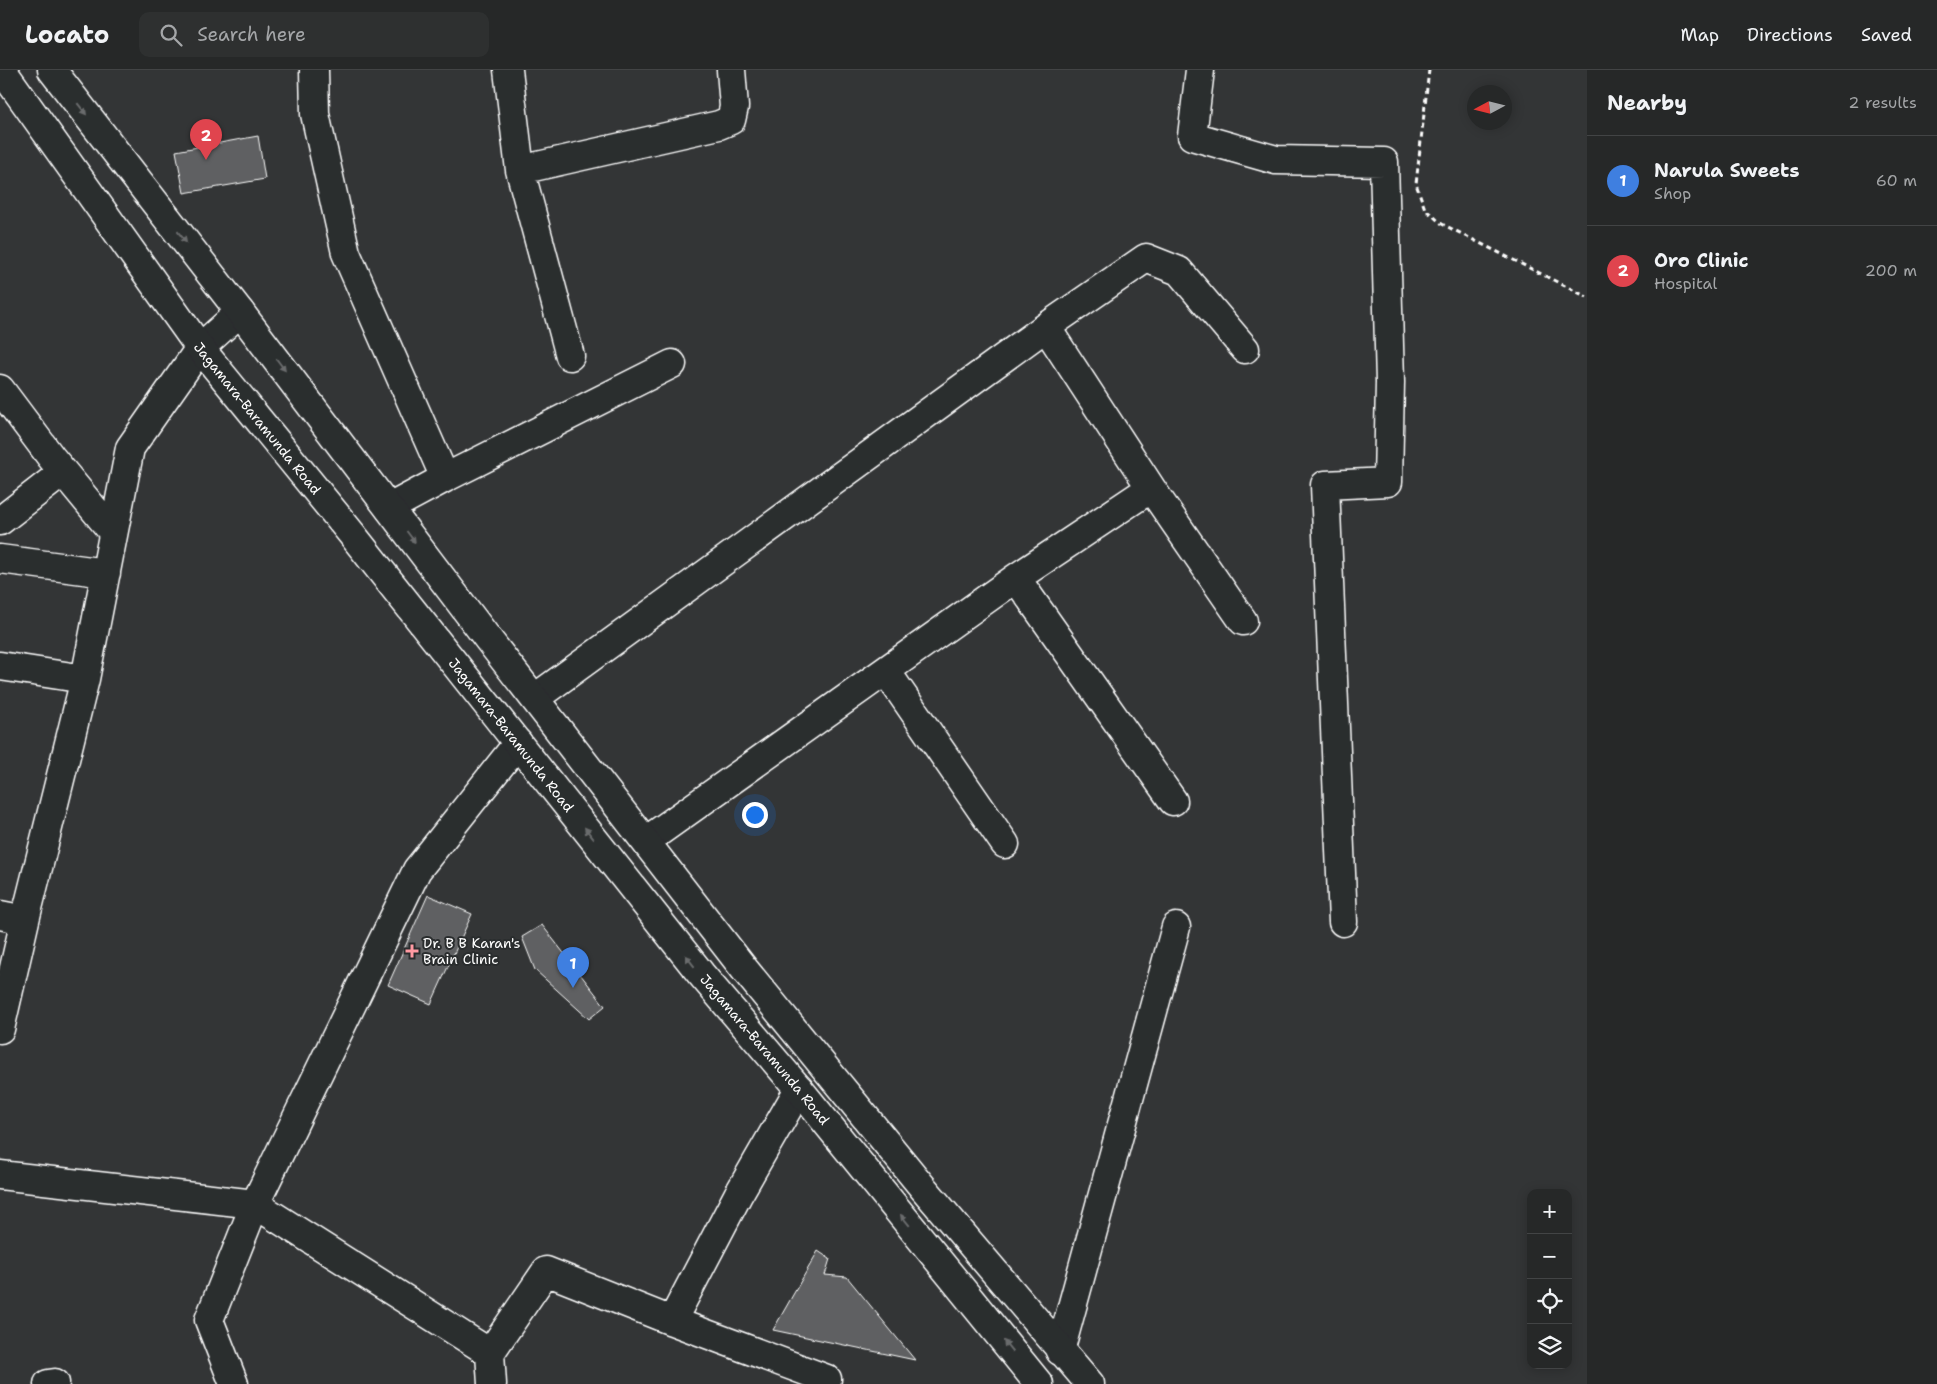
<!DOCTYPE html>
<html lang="en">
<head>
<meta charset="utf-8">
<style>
  body { margin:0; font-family:"Shantell Sans",sans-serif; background:#2e3030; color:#f1f3f6 }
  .controls { position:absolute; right:15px; bottom:15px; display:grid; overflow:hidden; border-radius:10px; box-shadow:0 2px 12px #0003 }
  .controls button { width:45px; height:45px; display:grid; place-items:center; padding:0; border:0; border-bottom:1px solid #424445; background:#262828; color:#f1f3f6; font:25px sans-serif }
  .compass { position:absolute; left:1467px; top:15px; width:45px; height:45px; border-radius:50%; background:#262828; box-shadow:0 2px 12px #0003; rotate:263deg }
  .you { position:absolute; left:754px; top:744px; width:18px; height:18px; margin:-12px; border:4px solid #fff; border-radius:50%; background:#1a73e8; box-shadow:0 0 0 8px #1a73e833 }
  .badge { display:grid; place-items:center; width:32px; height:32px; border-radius:50%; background:#d93025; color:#fff; font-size:16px; font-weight:700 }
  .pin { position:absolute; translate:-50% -41px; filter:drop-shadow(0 1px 2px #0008) }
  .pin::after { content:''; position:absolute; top:26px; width:18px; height:15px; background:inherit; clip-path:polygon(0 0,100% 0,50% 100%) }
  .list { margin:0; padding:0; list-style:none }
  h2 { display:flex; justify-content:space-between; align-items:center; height:65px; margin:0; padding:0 20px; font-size:21px }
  h2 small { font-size:16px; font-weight:400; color:#a4a6a8 }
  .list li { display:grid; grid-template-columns:32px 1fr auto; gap:15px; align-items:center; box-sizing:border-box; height:90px; padding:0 20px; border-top:1px solid #424445 }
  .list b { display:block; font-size:19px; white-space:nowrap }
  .list p { margin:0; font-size:16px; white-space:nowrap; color:#a4a6a8 }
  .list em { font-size:16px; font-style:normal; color:#a4a6a8 }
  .icon { flex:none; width:28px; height:28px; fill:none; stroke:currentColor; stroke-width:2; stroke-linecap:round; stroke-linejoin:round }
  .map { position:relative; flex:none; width:1587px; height:1314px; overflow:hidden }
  header { display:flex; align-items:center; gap:30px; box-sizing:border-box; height:70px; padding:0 25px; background:#262828; border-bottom:1px solid #424445 }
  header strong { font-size:24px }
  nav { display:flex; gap:28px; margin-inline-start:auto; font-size:18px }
  .search { width:350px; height:45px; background:#2e3030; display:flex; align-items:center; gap:12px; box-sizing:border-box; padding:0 18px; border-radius:10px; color:#a4a6a8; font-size:19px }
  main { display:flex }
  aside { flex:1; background:#262828 }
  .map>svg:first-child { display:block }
  .building { fill:#5f6162; stroke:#fff }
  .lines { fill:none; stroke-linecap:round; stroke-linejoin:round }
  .street-casing { stroke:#fff; stroke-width:31 }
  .secondary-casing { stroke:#fff; stroke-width:31 }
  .path { stroke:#fff; stroke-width:3; stroke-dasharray:5 4; stroke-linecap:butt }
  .street { stroke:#2a2d2e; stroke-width:28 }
  .secondary { stroke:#2a2d2e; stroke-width:28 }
  .oneway { fill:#6a6c6d }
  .poi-dot { fill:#ff9aa2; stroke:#2a2d2e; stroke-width:2 }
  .labels { text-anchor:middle; stroke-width:4; stroke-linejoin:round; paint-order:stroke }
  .street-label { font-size:14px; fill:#fff; stroke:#2a2d2e }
  .poi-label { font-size:14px; fill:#fff; stroke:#2a2d2e; text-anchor:start }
</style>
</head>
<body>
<header>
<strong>Locato</strong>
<div class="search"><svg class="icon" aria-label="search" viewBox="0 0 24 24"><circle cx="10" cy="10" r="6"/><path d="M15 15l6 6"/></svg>Search here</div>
<nav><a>Map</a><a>Directions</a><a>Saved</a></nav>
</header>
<main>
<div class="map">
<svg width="1587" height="1314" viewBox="0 0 1587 1314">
  <rect width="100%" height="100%" fill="#333536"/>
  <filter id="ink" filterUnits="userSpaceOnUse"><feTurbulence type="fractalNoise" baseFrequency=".02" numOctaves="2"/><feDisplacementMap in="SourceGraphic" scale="10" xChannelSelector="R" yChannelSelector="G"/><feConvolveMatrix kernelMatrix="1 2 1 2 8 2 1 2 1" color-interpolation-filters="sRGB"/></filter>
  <g filter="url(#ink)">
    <path class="building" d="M258,66L265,109L184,123L176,81Z
      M428,825L472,844L431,934L388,915Z
      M542,855L605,936L589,949L535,900L522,867Z
      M818,1181L830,1189L825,1205L847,1207L915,1290L773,1260Z"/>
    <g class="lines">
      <defs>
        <path id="street" d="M314,0L315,44L346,183L445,408
          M508,0L520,100L570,286
          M1200,0L1192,66L1276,90L1384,92L1390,312L1388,412L1325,415L1343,852
          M520,100L719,55L731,50L734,37L731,0
          M0,319L51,387L112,461
          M1151,418L1243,551
          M389,438L445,408L672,294
          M0,451L63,402
          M0,489L106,503
          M1016,508L1173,731
          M0,596L85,609L130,378L200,278L240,242
          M886,601L1005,774
          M535,628L1046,257L1146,188L1179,201L1245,279
          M646,771L1016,508L1151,418L1046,257
          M0,845L25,850
          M0,959L25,850L85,609
          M0,1105L255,1134L490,1283
          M672,1251L827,1309
          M1060,1281L1176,857
          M48,1314L55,1313
          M234,1314L209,1250L255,1134L417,800L518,673
          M492,1314L490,1283L546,1201L672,1251L738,1125L799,1019"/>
        <g id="secondary">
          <path id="s1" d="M2,0L200,278L351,463L701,904L799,1019L1039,1314"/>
          <path d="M52,0L240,242L488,569L745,900L925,1120L1090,1314"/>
        </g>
      </defs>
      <use href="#street" class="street-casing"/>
      <use href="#secondary" class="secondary-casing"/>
      <path class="path" d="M1429,0L1416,114L1425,139L1442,154L1587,227"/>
      <use href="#street" class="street"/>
      <use href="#secondary" class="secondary"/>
    </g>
    <defs><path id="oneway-solid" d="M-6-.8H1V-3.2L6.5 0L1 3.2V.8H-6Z" transform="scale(1.25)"/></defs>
    <g class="oneway">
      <use href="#oneway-solid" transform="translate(82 39) rotate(52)"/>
      <use href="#oneway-solid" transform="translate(182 167) rotate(52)"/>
      <use href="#oneway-solid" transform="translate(281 295) rotate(53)"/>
      <use href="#oneway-solid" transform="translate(411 467) rotate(53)"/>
      <use href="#oneway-solid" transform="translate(589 763) rotate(-128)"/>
      <use href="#oneway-solid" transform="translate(690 891) rotate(-128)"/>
      <use href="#oneway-solid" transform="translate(905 1150) rotate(-129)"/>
      <use href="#oneway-solid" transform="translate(1008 1276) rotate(-129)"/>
    </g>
  </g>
  <path class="poi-dot" d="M409.5 873.5h5v5h5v5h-5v5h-5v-5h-5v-5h5z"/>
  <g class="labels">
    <g class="street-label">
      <text dy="5" stroke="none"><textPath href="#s1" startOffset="432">Jagamara-Baramunda Road</textPath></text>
      <text dy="5" stroke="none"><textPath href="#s1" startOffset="838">Jagamara-Baramunda Road</textPath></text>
      <text dy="5" stroke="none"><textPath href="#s1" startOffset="1242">Jagamara-Baramunda Road</textPath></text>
    </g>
    <g class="poi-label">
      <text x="423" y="878">Dr. B B Karan's<tspan x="423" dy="16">Brain Clinic</tspan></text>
    </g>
  </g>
</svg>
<div class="controls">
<button>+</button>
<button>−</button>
<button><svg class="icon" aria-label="locate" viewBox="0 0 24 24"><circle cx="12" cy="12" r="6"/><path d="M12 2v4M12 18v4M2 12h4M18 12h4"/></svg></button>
<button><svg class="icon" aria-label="layers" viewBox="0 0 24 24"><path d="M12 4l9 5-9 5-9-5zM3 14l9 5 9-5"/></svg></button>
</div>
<svg class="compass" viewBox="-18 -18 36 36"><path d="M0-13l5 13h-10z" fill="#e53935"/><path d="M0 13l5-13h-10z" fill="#a4a6a8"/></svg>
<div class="you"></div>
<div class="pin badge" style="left:573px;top:918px;background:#3f7fe0">1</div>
<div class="pin badge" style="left:206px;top:90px;background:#e0444e">2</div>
</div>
<aside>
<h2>Nearby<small>2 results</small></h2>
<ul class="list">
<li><span class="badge" style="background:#3f7fe0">1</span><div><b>Narula Sweets</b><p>Shop</p></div><em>60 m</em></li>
<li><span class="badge" style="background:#e0444e">2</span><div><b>Oro Clinic</b><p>Hospital</p></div><em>200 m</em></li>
</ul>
</aside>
</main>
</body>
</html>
